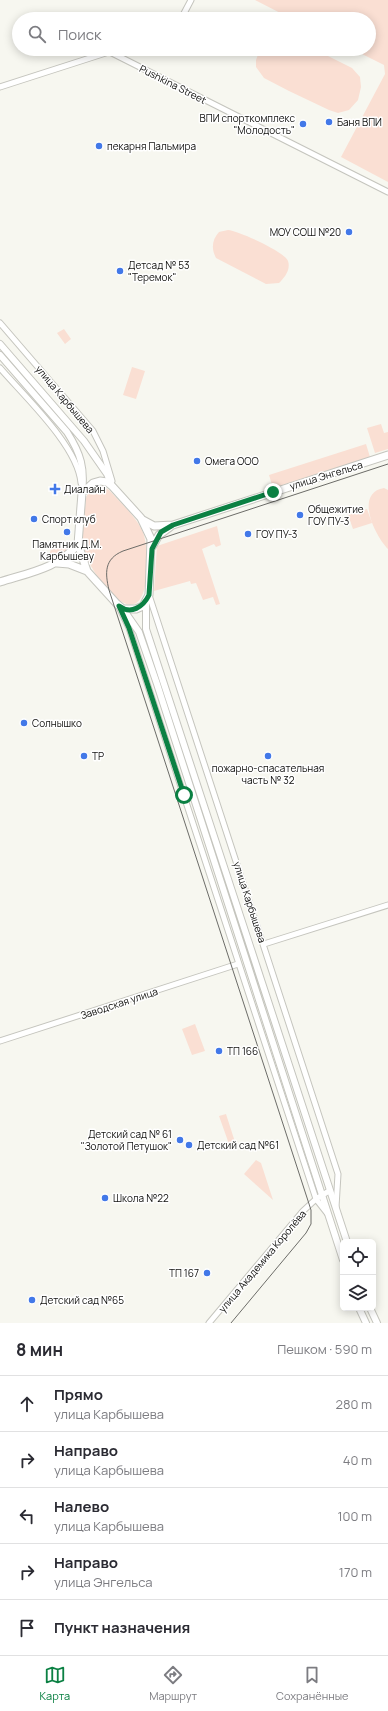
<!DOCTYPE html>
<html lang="ru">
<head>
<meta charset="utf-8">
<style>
  body { margin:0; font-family:Manrope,sans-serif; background:#f7f7f7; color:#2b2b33 }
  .controls { position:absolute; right:12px; bottom:12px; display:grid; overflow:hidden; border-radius:6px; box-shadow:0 2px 10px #0003 }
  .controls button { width:36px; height:36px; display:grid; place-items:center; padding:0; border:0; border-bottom:1px solid #e1e1e2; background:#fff; color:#2b2b33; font:20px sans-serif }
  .stop { position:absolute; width:12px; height:12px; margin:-9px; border:3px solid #0b8043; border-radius:50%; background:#fff }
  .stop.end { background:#0b8043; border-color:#fff; box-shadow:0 1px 4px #0008 }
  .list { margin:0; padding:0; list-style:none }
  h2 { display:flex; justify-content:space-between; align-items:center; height:52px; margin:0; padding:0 16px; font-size:17px }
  h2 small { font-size:13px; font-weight:400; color:#7c7c81 }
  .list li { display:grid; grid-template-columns:26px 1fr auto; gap:12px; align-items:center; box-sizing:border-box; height:56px; padding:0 16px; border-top:1px solid #e1e1e2 }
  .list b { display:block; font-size:15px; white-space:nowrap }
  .list p { margin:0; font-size:13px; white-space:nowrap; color:#7c7c81 }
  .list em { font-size:13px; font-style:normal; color:#7c7c81 }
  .icon { flex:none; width:22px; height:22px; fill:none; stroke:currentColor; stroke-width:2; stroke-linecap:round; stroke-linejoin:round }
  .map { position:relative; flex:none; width:388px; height:1323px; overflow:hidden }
  .search { position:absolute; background:#fff; box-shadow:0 2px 10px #0003; left:12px; right:12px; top:12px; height:44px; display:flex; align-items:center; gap:10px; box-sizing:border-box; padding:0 14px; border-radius:22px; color:#7c7c81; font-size:15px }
  .sheet { height:332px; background:#fff }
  nav { display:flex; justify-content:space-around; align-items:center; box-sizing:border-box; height:56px; border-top:1px solid #e1e1e2; background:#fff; font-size:11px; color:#7c7c81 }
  nav a { display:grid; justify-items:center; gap:2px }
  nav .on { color:#0b8043 }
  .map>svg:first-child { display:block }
  .green { fill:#fadfd3 }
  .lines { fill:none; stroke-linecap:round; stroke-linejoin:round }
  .minor-casing { stroke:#c5c5be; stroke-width:7 }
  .tertiary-casing { stroke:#c5c5be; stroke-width:8 }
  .secondary-casing { stroke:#c5c5be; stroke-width:9 }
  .minor { stroke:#fff; stroke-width:5 }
  .tertiary { stroke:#fff; stroke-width:6 }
  .secondary { stroke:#fff; stroke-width:7 }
  .tram { stroke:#6c6c68; stroke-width:1 }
  .route { stroke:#0b8043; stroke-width:5 }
  .poi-dot { fill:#4278e8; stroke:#fff; stroke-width:1.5 }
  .labels { text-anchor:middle; stroke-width:3; stroke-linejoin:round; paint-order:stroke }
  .street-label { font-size:10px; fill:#0f0f0d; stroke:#fff }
  .poi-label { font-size:10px; fill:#0f0f0d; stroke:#fff; text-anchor:start }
</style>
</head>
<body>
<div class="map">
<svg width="388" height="1323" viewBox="0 0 388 1323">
  <rect width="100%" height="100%" fill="#f7f7f0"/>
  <path class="green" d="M255,0H388V182L341,157L385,74L384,65L352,49H369V19H292Z
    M260,49H314L352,68L360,77L361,87L358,100L349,110L338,113L329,110L289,91L264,78L256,67V60Z
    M228,230C239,231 285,252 288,261C291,270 284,278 279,283L266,284L216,258C211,248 212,240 219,232Z
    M64,329L71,339L65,344L57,333Z
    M132,367L145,371L136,399L123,395Z
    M381,424L384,433L388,432V449L375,453L367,428Z
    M366,444L370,457L273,488L269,475Z
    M102,486L109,490C119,501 136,517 142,530C149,543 151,599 134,604C117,611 85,562 83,547C81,531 85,513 86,498C89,490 93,487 102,486Z
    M384,488L388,490V549C375,536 354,493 384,488Z
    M367,509L372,523L353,529L348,515Z
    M217,526L221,545L216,547L214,544L202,549L220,604L216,605L213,597L203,600L196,583L191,584L190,581L154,591L157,546Z
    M74,542C72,553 58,558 48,559L51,549Z
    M195,1024L205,1051L192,1055L182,1029Z
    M226,1114L235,1142L229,1144L219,1116Z
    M256,1160L261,1163L273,1200L244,1174Z"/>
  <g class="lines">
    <defs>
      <path id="minor" d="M181,19L191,0
        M108,51L388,192
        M0,87L118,49
        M0,323L93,431L103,451L112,481
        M0,368C24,396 78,446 81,483
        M149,595L338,1174L336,1207
        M120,609L129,628L316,1199L327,1213
        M264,944L388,905
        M0,1041L238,964
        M209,1323L303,1211L316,1199L329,1191"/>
      <path id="tertiary" d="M0,344L84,441L107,474L111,484
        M0,355L67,432C81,454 85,468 82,493
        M146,602V629L347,1242
        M123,609L139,632L157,684L343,1260
        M359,1308L366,1323
        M370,1308L377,1323"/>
      <path id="secondary" d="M100,481L107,482L112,486L141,518L151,539L149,595L143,606L136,609H123L117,604L87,571L78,544L82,493L93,483Z
        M143,520L154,526L173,525L388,455
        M152,547L159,535L170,527
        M57,563L69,564L87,571
        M0,582C28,573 59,568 78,544"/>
    </defs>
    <use href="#minor" class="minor-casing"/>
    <use href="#tertiary" class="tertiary-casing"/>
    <use href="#secondary" class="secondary-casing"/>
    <use href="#minor" class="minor"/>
    <use href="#tertiary" class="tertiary"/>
    <use href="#secondary" class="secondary"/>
    <path class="tram" d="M231,1323L306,1233L311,1224V1210L109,590C105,573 104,559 123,551L388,464"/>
  </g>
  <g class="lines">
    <path class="route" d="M184,795L129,628L119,606C131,615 143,607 149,595L152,549L161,532L173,525L273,492"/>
  </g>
  <g class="poi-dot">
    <circle cx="329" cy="122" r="4"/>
    <circle cx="303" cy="124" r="4"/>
    <circle cx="99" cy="146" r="4"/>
    <circle cx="349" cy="232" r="4"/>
    <circle cx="120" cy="271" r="4"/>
    <circle cx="197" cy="461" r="4"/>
    <path d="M53 483h4v4h4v4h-4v4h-4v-4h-4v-4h4z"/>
    <circle cx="300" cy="515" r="4"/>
    <circle cx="34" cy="519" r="4"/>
    <circle cx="67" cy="532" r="4"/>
    <circle cx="248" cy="534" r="4"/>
    <circle cx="24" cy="723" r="4"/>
    <circle cx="84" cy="756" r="4"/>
    <circle cx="268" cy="756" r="4"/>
    <circle cx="219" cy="1051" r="4"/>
    <circle cx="180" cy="1140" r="4"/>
    <circle cx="189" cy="1145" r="4"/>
    <circle cx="105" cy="1198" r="4"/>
    <circle cx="207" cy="1273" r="4"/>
    <circle cx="32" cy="1300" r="4"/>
  </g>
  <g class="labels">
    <g class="street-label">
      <text transform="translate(173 84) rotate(27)" y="4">Pushkina Street</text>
      <text transform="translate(65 399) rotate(50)" y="4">улица Карбышева</text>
      <text transform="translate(326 475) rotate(-17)" y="4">улица Энгельса</text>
      <text transform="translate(250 902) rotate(72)" y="4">улица Карбышева</text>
      <text transform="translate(119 1003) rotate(-18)" y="4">Заводская улица</text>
      <text transform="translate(262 1261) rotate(-50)" y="4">улица Академика Королёва</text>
    </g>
    <g class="poi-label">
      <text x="295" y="122" text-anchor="end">ВПИ спорткомплекс<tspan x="295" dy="12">"Молодость"</tspan></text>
      <text x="337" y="126">Баня ВПИ</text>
      <text x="107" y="150">пекарня Пальмира</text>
      <text x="341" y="236" text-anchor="end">МОУ СОШ №20</text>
      <text x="128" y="269">Детсад № 53<tspan x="128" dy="12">"Теремок"</tspan></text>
      <text x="205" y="465">Омега ООО</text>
      <text x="64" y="493">Диалайн</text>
      <text x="308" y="513">Общежитие<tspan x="308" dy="12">ГОУ ПУ-3</tspan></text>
      <text x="42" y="523">Спорт клуб</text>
      <text x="256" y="538">ГОУ ПУ-3</text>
      <text x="67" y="548" text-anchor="middle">Памятник Д.М.<tspan x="67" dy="12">Карбышеву</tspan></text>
      <text x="32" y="727">Солнышко</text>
      <text x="92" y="760">ТР</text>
      <text x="268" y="772" text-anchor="middle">пожарно-спасательная<tspan x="268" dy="12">часть № 32</tspan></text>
      <text x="227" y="1055">ТП 166</text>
      <text x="172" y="1138" text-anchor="end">Детский сад № 61<tspan x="172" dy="12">"Золотой Петушок"</tspan></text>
      <text x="197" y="1149">Детский сад №61</text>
      <text x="113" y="1202">Школа №22</text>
      <text x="199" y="1277" text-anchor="end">ТП 167</text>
      <text x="40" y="1304">Детский сад №65</text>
    </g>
  </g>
</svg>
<div class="controls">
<button><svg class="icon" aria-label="locate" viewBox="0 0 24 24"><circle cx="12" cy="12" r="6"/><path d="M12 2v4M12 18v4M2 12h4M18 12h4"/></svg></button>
<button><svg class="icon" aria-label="layers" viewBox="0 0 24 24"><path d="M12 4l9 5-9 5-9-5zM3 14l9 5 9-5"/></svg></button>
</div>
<div class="stop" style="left:184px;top:795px"></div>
<div class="stop end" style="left:273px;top:492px"></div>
<div class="search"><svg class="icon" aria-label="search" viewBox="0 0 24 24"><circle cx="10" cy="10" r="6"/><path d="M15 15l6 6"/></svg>Поиск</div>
</div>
<section class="sheet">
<h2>8 мин<small>Пешком · 590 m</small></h2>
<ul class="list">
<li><svg class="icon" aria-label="ahead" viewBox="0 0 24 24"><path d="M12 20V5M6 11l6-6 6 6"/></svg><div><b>Прямо</b><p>улица Карбышева</p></div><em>280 m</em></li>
<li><svg class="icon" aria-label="right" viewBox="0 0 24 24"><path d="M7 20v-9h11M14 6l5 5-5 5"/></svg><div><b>Направо</b><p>улица Карбышева</p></div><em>40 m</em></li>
<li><svg class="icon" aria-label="left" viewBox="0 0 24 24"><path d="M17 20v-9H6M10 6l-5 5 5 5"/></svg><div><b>Налево</b><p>улица Карбышева</p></div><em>100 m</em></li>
<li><svg class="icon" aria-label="right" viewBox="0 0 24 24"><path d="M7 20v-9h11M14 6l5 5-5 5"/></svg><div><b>Направо</b><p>улица Энгельса</p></div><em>170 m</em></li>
<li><svg class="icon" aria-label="arrive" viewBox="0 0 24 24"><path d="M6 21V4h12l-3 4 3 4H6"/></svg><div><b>Пункт назначения</b></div></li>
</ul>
</section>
<nav>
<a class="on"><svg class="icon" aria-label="map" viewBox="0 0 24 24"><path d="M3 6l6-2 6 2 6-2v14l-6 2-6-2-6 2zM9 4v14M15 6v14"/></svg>Карта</a>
<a><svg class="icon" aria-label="directions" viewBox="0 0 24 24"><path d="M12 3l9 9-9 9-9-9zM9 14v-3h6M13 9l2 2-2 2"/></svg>Маршрут</a>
<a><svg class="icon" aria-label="saved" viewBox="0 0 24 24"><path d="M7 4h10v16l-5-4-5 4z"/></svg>Сохранённые</a>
</nav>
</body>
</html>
